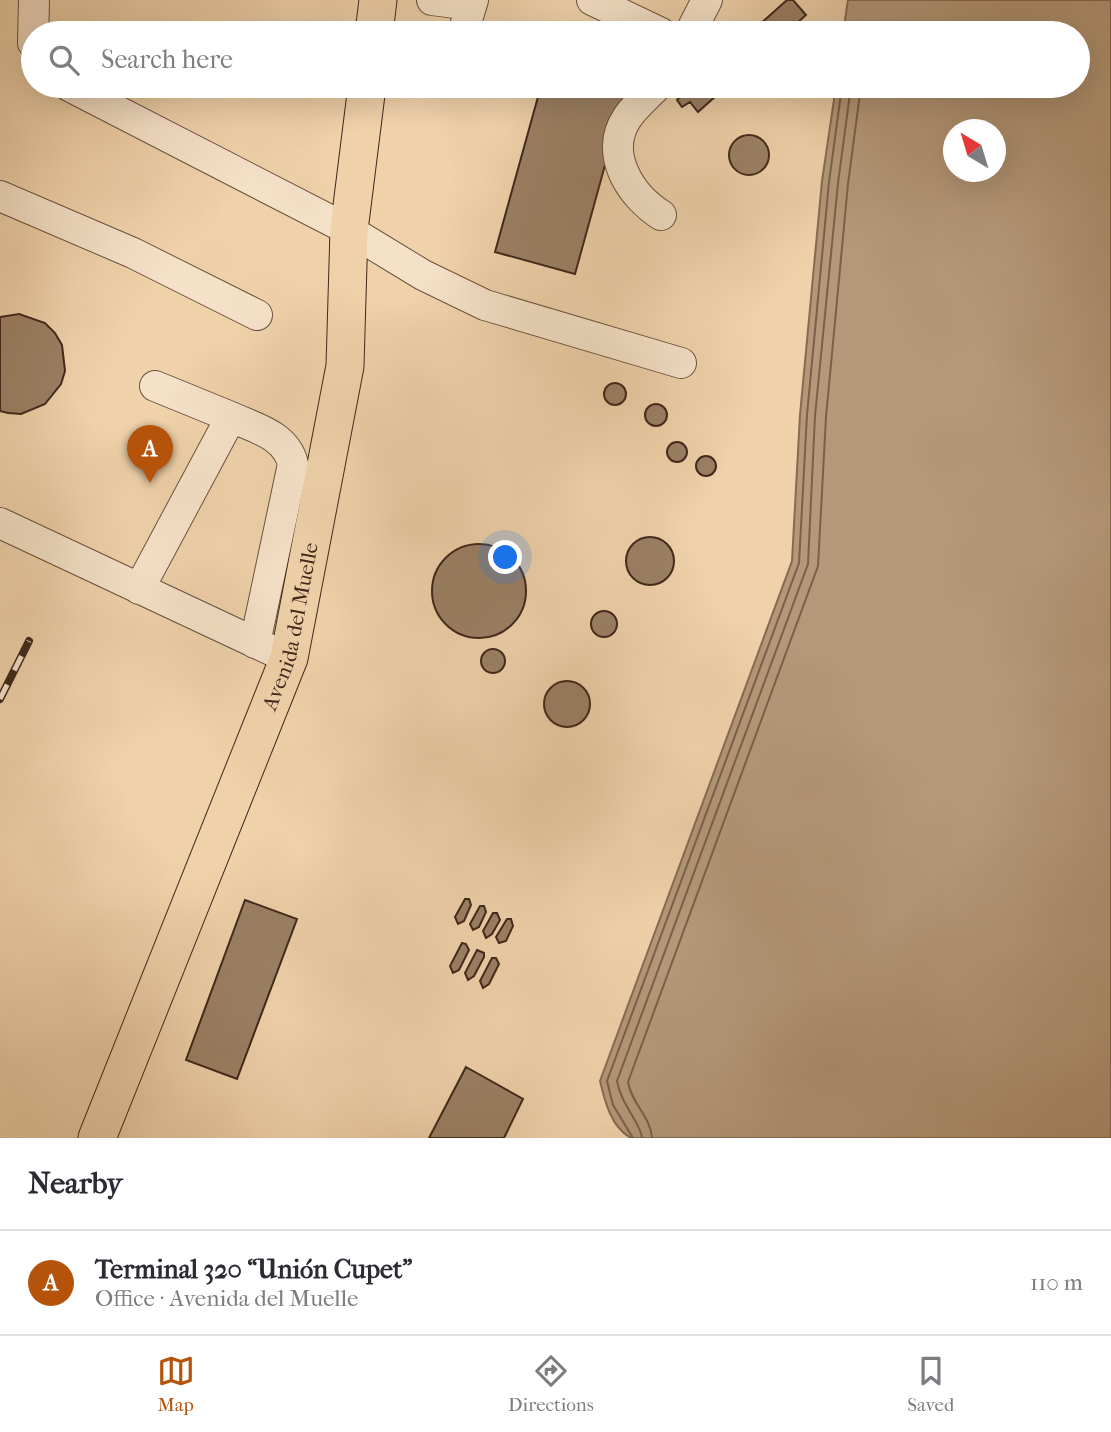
<!DOCTYPE html>
<html lang="en">
<head>
<meta charset="utf-8">
<style>
  body { margin:0; font-family:"IM FELL French Canon",serif; background:#f2f2f3; color:#2b2b33 }
  .compass { position:absolute; left:943px; top:119px; width:63px; height:63px; border-radius:50%; background:#fff; box-shadow:0 7px 28px #0002; rotate:322deg }
  .you { position:absolute; left:506px; top:558px; width:24px; height:24px; margin:-18px; border:5px solid #fff; border-radius:50%; background:#1a73e8; box-shadow:0 0 0 10px #1a73e833 }
  .badge { display:grid; place-items:center; width:46px; height:46px; border-radius:50%; background:#b45309; color:#fff; font-size:23px; font-weight:700 }
  .pin { position:absolute; translate:-50% -58px; filter:drop-shadow(0 2px 4px #0008) }
  .pin::after { content:''; position:absolute; top:37px; width:24px; height:21px; background:inherit; clip-path:polygon(0 0,100% 0,50% 100%) }
  .list { margin:0; padding:0; list-style:none }
  h2 { display:flex; justify-content:space-between; align-items:center; height:91px; margin:0; padding:0 28px; font-size:30px }
  h2 small { font-size:23px; font-weight:400; color:#7c7c81 }
  .list li { display:grid; grid-template-columns:46px 1fr auto; gap:21px; align-items:center; box-sizing:border-box; height:105px; padding:0 28px; border-top:2px solid #e1e1e2 }
  .list b { display:block; font-size:26px; white-space:nowrap }
  .list p { margin:0; font-size:23px; white-space:nowrap; color:#7c7c81 }
  .list em { font-size:23px; font-style:normal; color:#7c7c81 }
  .icon { flex:none; width:38px; height:38px; fill:none; stroke:currentColor; stroke-width:2; stroke-linecap:round; stroke-linejoin:round }
  .map { position:relative; flex:none; width:1111px; height:1138px; overflow:hidden }
  .search { position:absolute; background:#fff; box-shadow:0 7px 28px #0002; left:21px; right:21px; top:21px; height:77px; display:flex; align-items:center; gap:18px; box-sizing:border-box; padding:0 24px; border-radius:38px; color:#7c7c81; font-size:26px }
  .sheet { height:196px; background:#fff }
  nav { display:flex; justify-content:space-around; align-items:center; box-sizing:border-box; height:98px; border-top:2px solid #e1e1e2; background:#fff; font-size:19px; color:#7c7c81 }
  nav a { display:grid; justify-items:center; gap:4px }
  nav .on { color:#b45309 }
  .map>svg:first-child { display:block }
  .water { fill:#b49879; stroke:#866b53; stroke-width:2; fill-rule:evenodd }
  .lines { fill:none; stroke-linecap:round; stroke-linejoin:round }
  .shore { stroke:#7a604a; stroke-width:2 }
  .building { fill:#9b8065; stroke:#40281b; stroke-width:2 }
  .minor-casing { stroke:#6c523f; stroke-width:32 }
  .major-casing { stroke:#40281b; stroke-width:39 }
  .minor { stroke:#f5e1c8; stroke-width:30 }
  .major { stroke:#efd1aa; stroke-width:37 }
  .rail-casing { stroke:#40281b; stroke-width:8 }
  .rail { stroke:#f5e1c8; stroke-width:5; stroke-dasharray:16; stroke-linecap:butt }
  .labels { text-anchor:middle; stroke-width:6; stroke-linejoin:round; paint-order:stroke }
  .street-label { font-size:21px; fill:#40281b; stroke:#f5e1c8 }
</style>
</head>
<body>
<div class="map">
<svg width="1111" height="1138" viewBox="0 0 1111 1138">
  <rect width="100%" height="100%" fill="#efd1aa"/>
  <filter id="stains"><feTurbulence type="fractalNoise" baseFrequency=".00286" numOctaves="4"/><feColorMatrix values="0 0 0 0 .2 0 0 0 0 .09 0 0 0 0 .02 0 0 0 .5 -.17"/></filter>
  <radialGradient id="worn" r=".72"><stop offset=".6" stop-color="#630" stop-opacity="0"/><stop offset="1" stop-color="#630" stop-opacity=".3"/></radialGradient>
  <path class="water" d="M848,0H1111V1138H631C611,1127 605,1102 600,1081L792,561L800,415L822,181L836,86H1078V33H843ZM954,130H996V172H954Z"/>
  <g class="lines">
    <path class="shore" d="M633,1138L613,1105L607,1081L799,563L807,415L829,182L842,86
      M642,1138C641,1123 621,1105 617,1081L808,564L815,416L838,183L851,86
      M652,1138C651,1117 631,1103 628,1082L818,566L826,417L848,184L861,86"/>
  </g>
  <path class="building" d="M787,0H793L806,15L786,33H750Z
    M541,86H614L626,89L575,274L495,252Z
    M693,86H727L698,112L690,102L682,107L677,100Z
    M729 155a20 20 0 1 1 40 0a20 20 0 1 1-40 0Z
    M19,314L45,323L55,333L62,345L65,371L61,384L45,404L21,414L8,413L0,411V317Z
    M604 394a11 11 0 1 1 22 0a11 11 0 1 1-22 0Z
    M645 415a11 11 0 1 1 22 0a11 11 0 1 1-22 0Z
    M667 452a10 10 0 1 1 20 0a10 10 0 1 1-20 0Z
    M696 466a10 10 0 1 1 20 0a10 10 0 1 1-20 0Z
    M626 561a24 24 0 1 1 48 0a24 24 0 1 1-48 0Z
    M432 591a47 47 0 1 1 94 0a47 47 0 1 1-94 0Z
    M591 624a13 13 0 1 1 26 0a13 13 0 1 1-26 0Z
    M481 661a12 12 0 1 1 24 0a12 12 0 1 1-24 0Z
    M544 704a23 23 0 1 1 46 0a23 23 0 1 1-46 0Z
    M465,899H469L471,905L464,921L458,924L455,917Z
    M245,900L297,919L237,1079L186,1060Z
    M480,906H484L486,912L479,927L473,930L470,924Z
    M493,913H497L500,920L492,934L486,938L483,931Z
    M507,919H511L513,926L506,941L499,943L496,937Z
    M462,943L466,944L469,950L459,970L453,973L450,966Z
    M477,950L484,953V957L474,976L468,980L465,973Z
    M492,958H496L499,964L489,984L483,988L480,981Z
    M466,1067L523,1099L504,1138H429Z"/>
  <g class="lines">
    <defs>
      <path id="minor" d="M432,0L471,5
        M592,0L661,33
        M463,33L473,0
        M690,33L707,0
        M33,43L34,0
        M69,86L349,230L423,275L485,305L681,363
        M657,86C647,96 635,106 627,118C603,154 631,196 661,215
        M0,196L133,253L257,315
        M155,386L231,417
        M0,523L273,651
        M139,589L231,417C255,428 286,435 293,464L255,643"/>
      <g id="major">
        <path d="M374,33L378,0"/>
        <path id="s1" d="M97,1138L289,658L345,366L349,230L367,86"/>
      </g>
    </defs>
    <use href="#minor" class="minor-casing"/>
    <use href="#major" class="major-casing"/>
    <use href="#minor" class="minor"/>
    <use href="#major" class="major"/>
    <defs>
      <path id="rail" d="M0,699L29,641"/>
    </defs>
    <use href="#rail" class="rail-casing"/>
    <use href="#rail" class="rail"/>
  </g>
  <g class="labels">
    <g class="street-label">
      <text dy="7" stroke="none"><textPath href="#s1" startOffset="548">Avenida del Muelle</textPath></text>
    </g>
  </g>
  <rect width="100%" height="100%" filter="url(#stains)"/>
  <rect width="100%" height="100%" fill="url(#worn)"/>
</svg>
<svg class="compass" viewBox="-18 -18 36 36"><path d="M0-13l5 13h-10z" fill="#e53935"/><path d="M0 13l5-13h-10z" fill="#7c7c81"/></svg>
<div class="you"></div>
<div class="pin badge" style="left:150px;top:483px">A</div>
<div class="search"><svg class="icon" aria-label="search" viewBox="0 0 24 24"><circle cx="10" cy="10" r="6"/><path d="M15 15l6 6"/></svg>Search here</div>
</div>
<section class="sheet">
<h2>Nearby<small></small></h2>
<ul class="list">
<li><span class="badge">A</span><div><b>Terminal 320 “Unión Cupet”</b><p>Office · Avenida del Muelle</p></div><em>110 m</em></li>
</ul>
</section>
<nav>
<a class="on"><svg class="icon" aria-label="map" viewBox="0 0 24 24"><path d="M3 6l6-2 6 2 6-2v14l-6 2-6-2-6 2zM9 4v14M15 6v14"/></svg>Map</a>
<a><svg class="icon" aria-label="directions" viewBox="0 0 24 24"><path d="M12 3l9 9-9 9-9-9zM9 14v-3h6M13 9l2 2-2 2"/></svg>Directions</a>
<a><svg class="icon" aria-label="saved" viewBox="0 0 24 24"><path d="M7 4h10v16l-5-4-5 4z"/></svg>Saved</a>
</nav>
</body>
</html>
